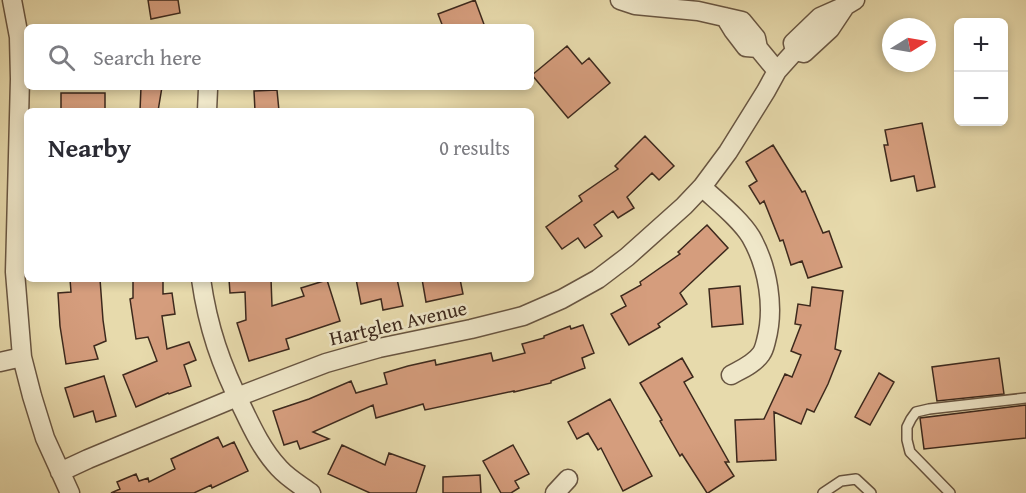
<!DOCTYPE html>
<html lang="en">
<head>
<meta charset="utf-8">
<style>
  body { margin:0; font-family:"Gentium Book Plus",serif; background:#f2f2f3; color:#2b2b33 }
  .controls { position:absolute; right:18px; top:18px; display:grid; overflow:hidden; border-radius:9px; box-shadow:0 3px 9px #0003 }
  .controls button { width:54px; height:54px; display:grid; place-items:center; padding:0; border:0; border-bottom:2px solid #e1e1e2; background:#fff; color:#2b2b33; font:30px sans-serif }
  .compass { position:absolute; left:882px; top:18px; width:54px; height:54px; border-radius:50%; background:#fff; box-shadow:0 3px 9px #0003; rotate:79deg }
  .list { margin:0; padding:0; list-style:none }
  h2 { display:flex; justify-content:space-between; align-items:center; height:78px; margin:0; padding:0 24px; font-size:26px }
  h2 small { font-size:20px; font-weight:400; color:#7c7c81 }
  .icon { flex:none; width:33px; height:33px; fill:none; stroke:currentColor; stroke-width:2; stroke-linecap:round; stroke-linejoin:round }
  .map { position:relative; flex:none; width:1026px; height:493px; overflow:hidden }
  .search { position:absolute; background:#fff; box-shadow:0 3px 9px #0003; left:24px; top:24px; width:510px; height:66px; display:flex; align-items:center; gap:15px; box-sizing:border-box; padding:0 21px; border-radius:9px; color:#7c7c81; font-size:22px }
  .panel { position:absolute; background:#fff; box-shadow:0 3px 9px #0003; left:24px; top:108px; width:510px; height:174px; border-radius:9px }
  .map>svg:first-child { display:block }
  .building { fill:#d59d7d; stroke:#3d291d; stroke-width:1.5 }
  .lines { fill:none; stroke-linecap:round; stroke-linejoin:round }
  .service-casing { stroke:#685541; stroke-width:12 }
  .minor-casing { stroke:#685541; stroke-width:21 }
  .service { stroke:#efe7c9; stroke-width:9 }
  .minor { stroke:#efe7c9; stroke-width:18 }
  .labels { text-anchor:middle; stroke-width:5; stroke-linejoin:round; paint-order:stroke }
  .street-label { font-size:20px; fill:#3d291d; stroke:#efe7c9 }
</style>
</head>
<body>
<div class="map">
<svg width="1026" height="493" viewBox="0 0 1026 493">
  <rect width="100%" height="100%" fill="#e7daac"/>
  <filter id="stains"><feTurbulence type="fractalNoise" baseFrequency=".00333" numOctaves="4"/><feColorMatrix values="0 0 0 0 .2 0 0 0 0 .09 0 0 0 0 .02 0 0 0 .5 -.17"/></filter>
  <radialGradient id="worn" r=".72"><stop offset=".6" stop-color="#630" stop-opacity="0"/><stop offset="1" stop-color="#630" stop-opacity=".3"/></radialGradient>
  <path class="building" d="M148,0H178L180,13L151,19Z
    M475,0L485,27H443L438,14Z
    M567,46L582,64L589,58L610,83L568,118L532,75Z
    M141,87H162L158,111H140Z
    M277,90L279,111H255L254,91Z
    M61,93H105V111H61Z
    M922,123L935,187L917,191L914,176L891,181L884,145H888L885,130Z
    M645,136L674,166L659,180L652,173L627,197L634,208L618,218L613,211L594,225L602,236L585,248L578,238L562,249L546,227L582,201L579,196L618,169L615,166Z
    M773,145L802,192L805,191L823,233L829,231L842,267L808,278L802,261L791,265L783,240L780,241L764,201L760,204L749,186L757,181L746,162Z
    M707,225L728,248L680,293L687,304L658,324L660,327L629,345L611,314L626,306L621,296L641,285L640,282L680,254L678,252Z
    M70,279H100L103,320L106,341L94,346L98,359L66,364L60,326L58,293L71,292Z
    M133,279H163V294L172,293L175,314L162,316L167,349L189,342L196,360L184,365L191,386L169,394L168,393L136,407L123,375L157,361L148,337L136,339L130,299L133,298Z
    M229,279H271L272,306L304,296L301,288L327,280L340,321L286,339L289,349L249,361L237,323L246,320L245,292L230,293Z
    M356,279H397L403,306L383,310L381,299L361,304Z
    M422,279H460L463,294L426,302Z
    M740,286L743,324L712,327L709,289Z
    M812,287L843,291L835,349L841,351L828,384L814,412L807,409L801,424L774,412L776,460L737,462L735,420L764,419L785,374L792,377L801,355L791,351L801,325L795,324L798,304L810,306Z
    M583,325L594,353L582,358L585,368L551,381V383L514,392V391L425,410L423,404L376,418L373,405L313,432L329,439L300,449L297,441L284,445L273,411L309,399L351,381L356,393L387,384L384,373L408,366L435,360L436,365L491,353L493,361L525,353L522,344L544,338V336L570,326L571,329Z
    M682,358L693,377L684,382L729,462H725L734,476L708,493H707L682,454L680,456L660,421L662,420L640,383Z
    M999,358L1004,394L937,401L932,367Z
    M879,373L894,382L870,425L855,417Z
    M104,376L116,416L96,422L93,411L74,417L65,388Z
    M610,399L652,476L623,491L601,448L598,450L588,433L577,439L568,422Z
    M1026,405V438L924,449L920,418Z
    M218,437L223,447L234,442L248,471L212,488L211,485L194,493H111L120,489L117,482L136,474L139,481L148,478L149,482L175,469L171,459Z
    M342,445L385,465L389,453L425,466L416,493H370L328,474Z
    M513,445L529,474L515,481L519,488L511,493H501L483,461Z
    M480,475L481,493H443V477Z"/>
  <g class="lines">
    <defs>
      <path id="service" d="M823,493L841,481L856,479L871,493
        M950,493L910,452L907,440V427L911,419L916,412L929,409L1026,398"/>
      <path id="minor" d="M12,0L19,37L20,79L15,272L22,357L32,396L45,438L70,493
        M620,0L635,5L698,11L742,21L756,38L758,48L777,71
        M725,17L733,30L746,47L758,48
        M795,51L793,43L820,17L845,6L855,0
        M795,51L804,53L830,29L844,8
        M207,111L208,89
        M702,187C718,202 740,219 751,237C768,267 775,308 766,341C765,345 764,350 761,354C754,364 742,369 731,375
        M201,279C208,328 221,365 243,409C253,430 263,451 279,468C288,478 300,485 311,493
        M0,362L22,357
        M60,472L88,459L237,397L326,363L379,348L471,329L523,316L562,299L598,279L627,257L684,206L702,187L728,152L766,91L777,71L795,51
        M555,493L568,479"/>
    </defs>
    <use href="#service" class="service-casing"/>
    <use href="#minor" class="minor-casing"/>
    <use href="#service" class="service"/>
    <use href="#minor" class="minor"/>
  </g>
  <g class="labels">
    <g class="street-label">
      <text transform="translate(398 323) rotate(-13)" y="7">Hartglen Avenue</text>
    </g>
  </g>
  <rect width="100%" height="100%" filter="url(#stains)"/>
  <rect width="100%" height="100%" fill="url(#worn)"/>
</svg>
<div class="controls">
<button>+</button>
<button>−</button>
</div>
<svg class="compass" viewBox="-18 -18 36 36"><path d="M0-13l5 13h-10z" fill="#e53935"/><path d="M0 13l5-13h-10z" fill="#7c7c81"/></svg>
<div class="search"><svg class="icon" aria-label="search" viewBox="0 0 24 24"><circle cx="10" cy="10" r="6"/><path d="M15 15l6 6"/></svg>Search here</div>
<section class="panel">
<h2>Nearby<small>0 results</small></h2>
<ul class="list">
</ul>
</section>
</div>
</body>
</html>
